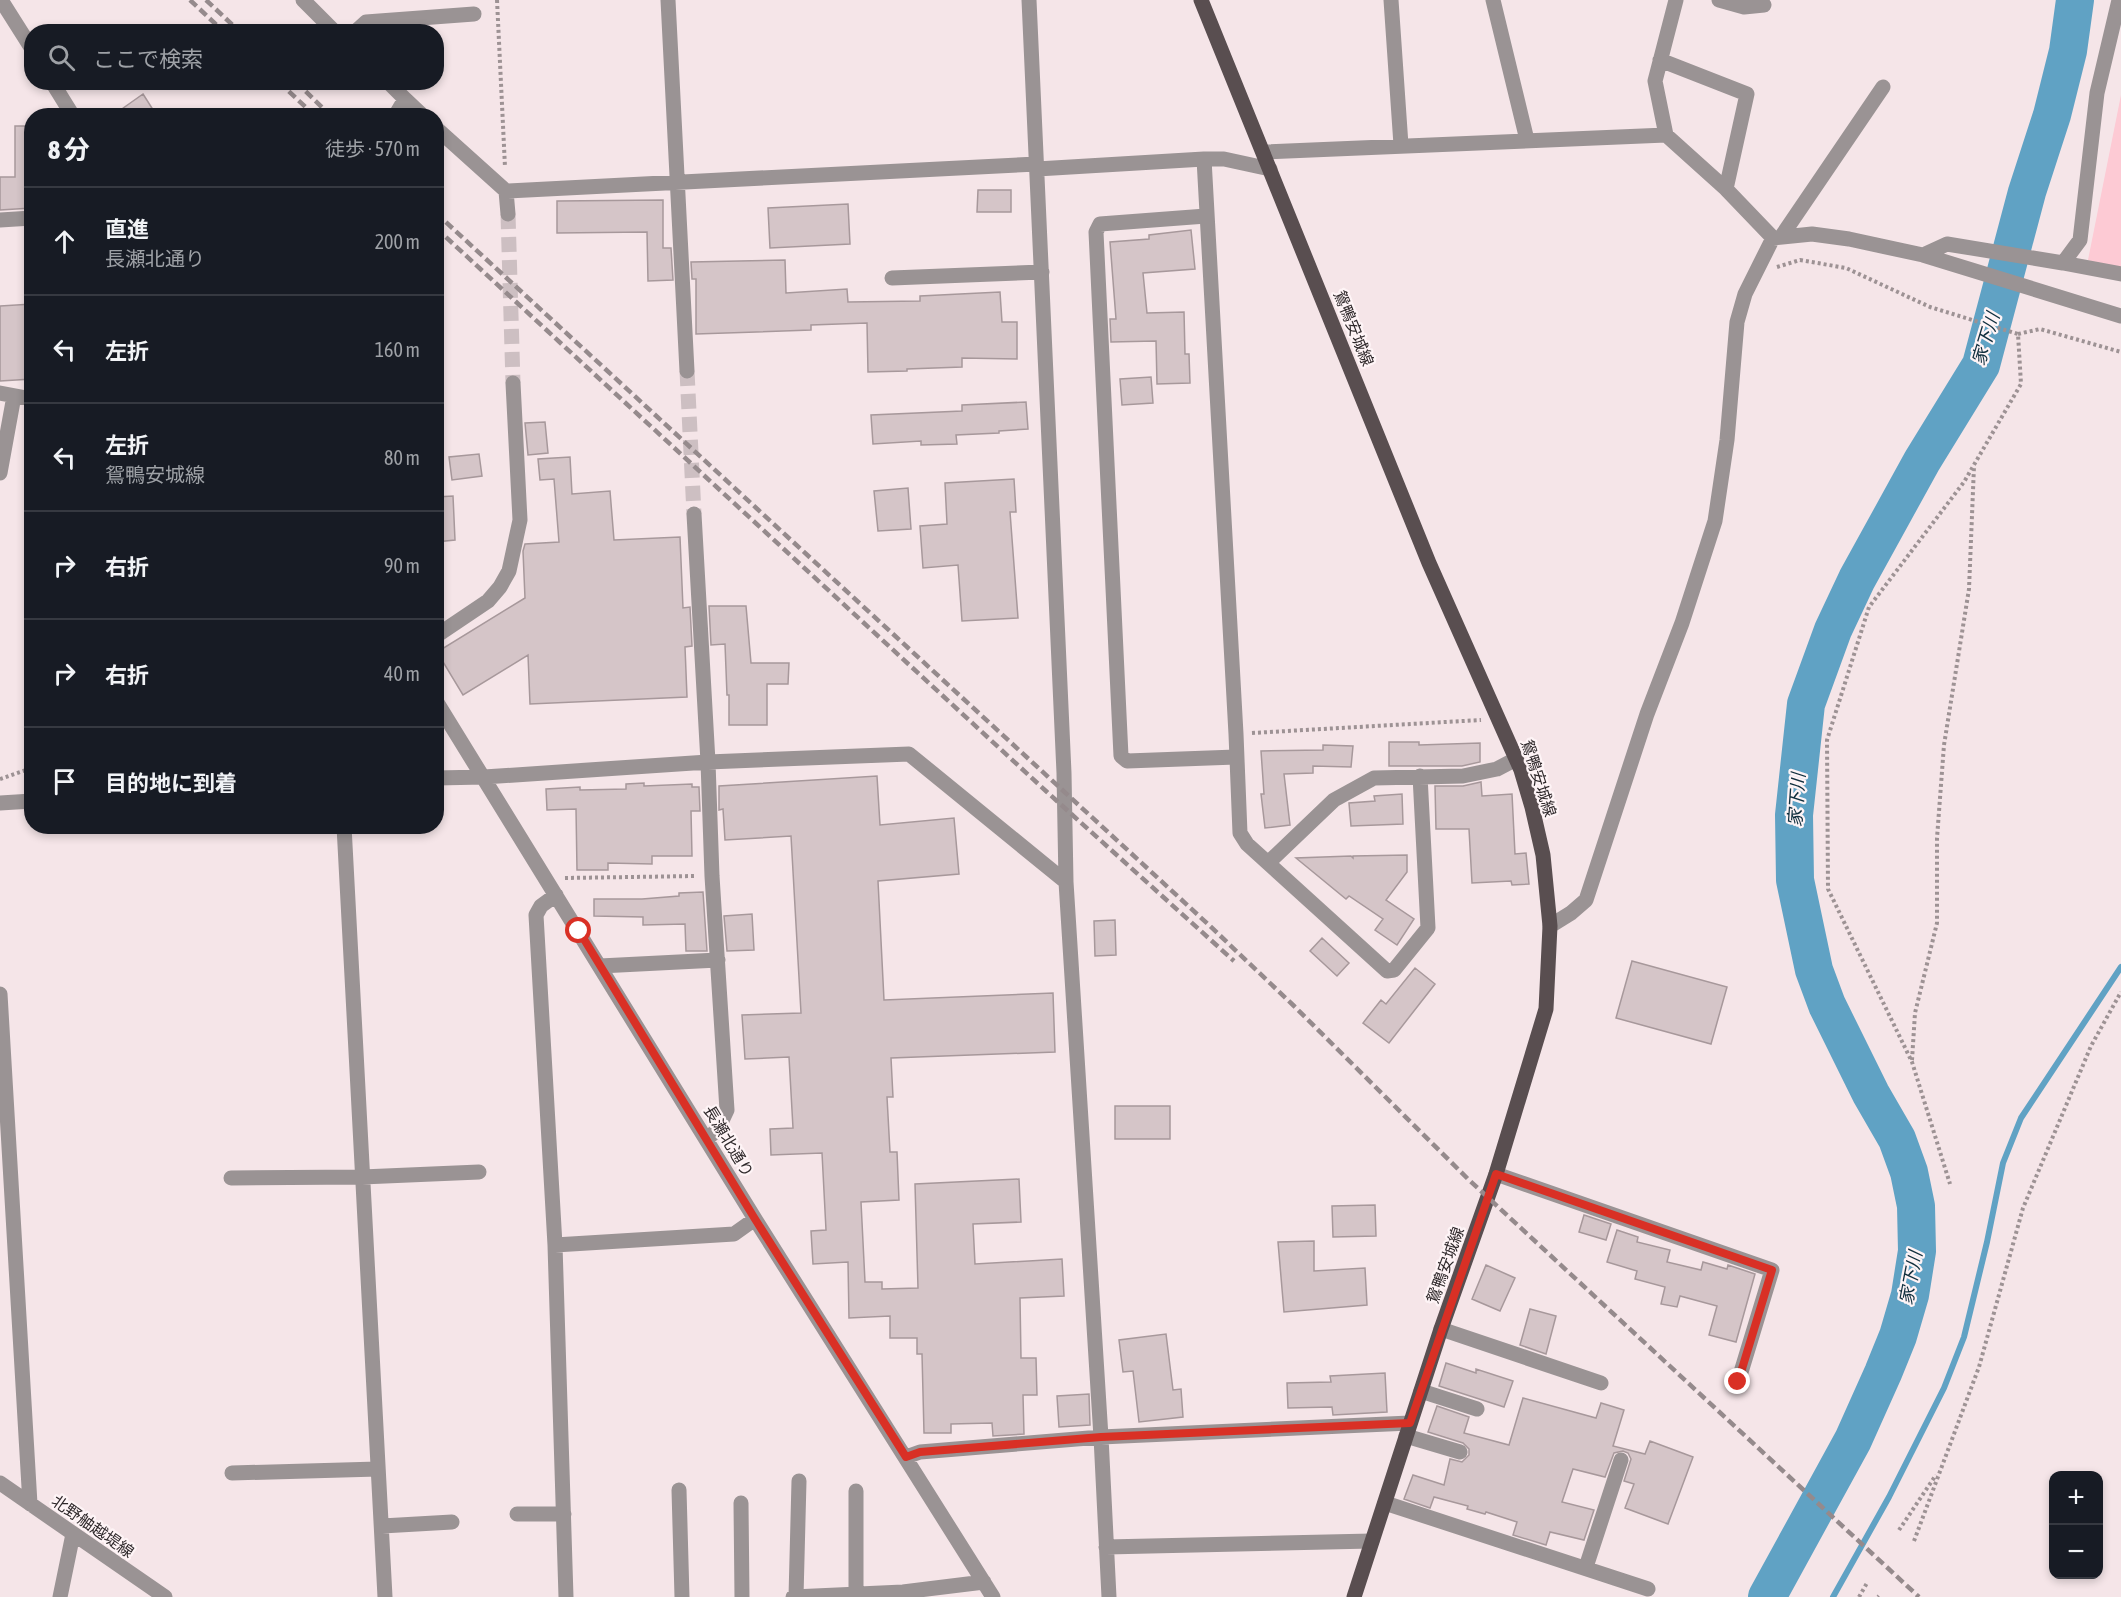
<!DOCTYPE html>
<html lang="ja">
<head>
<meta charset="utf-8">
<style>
  body { margin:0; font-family:"Asap Condensed","Noto Sans JP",sans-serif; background:#20242c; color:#f1f3f6 }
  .controls { position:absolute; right:18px; bottom:18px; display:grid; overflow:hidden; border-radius:12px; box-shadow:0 3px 9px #0003 }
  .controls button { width:54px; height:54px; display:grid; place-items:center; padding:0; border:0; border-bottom:2px solid #363941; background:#171b24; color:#f1f3f6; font:30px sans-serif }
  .stop { position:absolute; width:18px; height:18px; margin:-14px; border:4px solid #d93025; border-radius:50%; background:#fff }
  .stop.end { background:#d93025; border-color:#fff; box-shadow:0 2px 6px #0008 }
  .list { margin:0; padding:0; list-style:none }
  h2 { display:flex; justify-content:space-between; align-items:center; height:78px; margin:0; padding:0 24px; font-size:26px }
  h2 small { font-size:20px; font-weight:400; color:#9ea1a6 }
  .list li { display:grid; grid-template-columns:39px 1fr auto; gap:18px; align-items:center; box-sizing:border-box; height:108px; padding:0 24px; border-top:2px solid #363941 }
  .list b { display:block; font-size:22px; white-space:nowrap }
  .list p { margin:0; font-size:20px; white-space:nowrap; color:#9ea1a6 }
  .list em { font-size:20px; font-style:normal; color:#9ea1a6 }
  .icon { flex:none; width:33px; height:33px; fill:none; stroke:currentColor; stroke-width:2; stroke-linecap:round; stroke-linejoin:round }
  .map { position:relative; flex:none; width:2121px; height:1597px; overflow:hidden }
  .search { position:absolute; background:#171b24; box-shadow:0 3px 9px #0003; left:24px; top:24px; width:420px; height:66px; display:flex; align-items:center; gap:15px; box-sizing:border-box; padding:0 21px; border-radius:24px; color:#9ea1a6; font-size:22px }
  .panel { position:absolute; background:#171b24; box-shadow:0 3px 9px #0003; left:24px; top:108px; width:420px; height:726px; border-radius:24px }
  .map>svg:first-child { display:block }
  .green { fill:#fdcad4 }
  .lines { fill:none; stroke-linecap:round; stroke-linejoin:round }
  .stream { stroke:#60a2c4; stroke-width:6 }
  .river { stroke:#60a2c4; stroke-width:38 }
  .building { fill:#d5c5c8; stroke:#a7989b; stroke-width:1.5 }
  .minor-tunnel { stroke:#cdbfc2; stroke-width:15; stroke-dasharray:15 8; stroke-linecap:butt }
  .path { stroke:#9d9294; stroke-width:4; stroke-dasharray:3 3; stroke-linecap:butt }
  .minor { stroke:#9a9394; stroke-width:15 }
  .major { stroke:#594e50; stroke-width:15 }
  .rail { stroke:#958a8c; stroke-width:4.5; stroke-dasharray:9 4.5; stroke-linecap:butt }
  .route { stroke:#d93025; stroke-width:8 }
  .labels { text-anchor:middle; stroke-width:4.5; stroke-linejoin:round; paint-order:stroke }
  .street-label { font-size:16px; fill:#2e282a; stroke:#fef4f6 }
  .water-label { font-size:18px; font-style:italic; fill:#0f2e3d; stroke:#fef4f6 }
</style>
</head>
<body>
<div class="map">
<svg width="2121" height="1597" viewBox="0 0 2121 1597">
  <rect width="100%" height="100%" fill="#f5e5e8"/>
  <path class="green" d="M2121,95V271L2088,260Z"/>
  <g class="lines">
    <path class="stream" d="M1833,1597L1889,1497L1944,1388L1964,1337L1987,1242L2003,1163L2021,1118L2121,967"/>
    <path class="river" d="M1767,1597L1853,1440L1883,1373L1898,1336L1910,1295L1917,1251L1916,1206L1909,1172L1897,1139L1871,1094L1827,1005L1814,970L1795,880L1794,815L1806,704L1833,630L1857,579L1922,461L1981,365L2027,192L2052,115L2068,51L2075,0"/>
  </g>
  <path class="building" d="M143,94L157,116H112Z
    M15,126H32V208L0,210V177H15Z
    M978,190H1011V212H977Z
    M663,200V248H671L673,280L648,281L647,232L557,233V201Z
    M848,204L850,244L770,248L768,208Z
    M1191,230L1195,269L1143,273L1147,313L1184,312L1185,354H1189L1190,383L1157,384L1156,341L1111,342L1110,319H1116L1110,242L1149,239V235Z
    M785,260L786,293L847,289L848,302L920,301V296L1000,292L1002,322H1017V359L962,358V367L907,369V371L868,372L867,323L811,325V330L696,334V279H692L691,262Z
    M32,304V379L0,381V306Z
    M1151,377L1153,403L1122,405L1120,379Z
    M1026,402L1028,429L999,431V433L956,435L957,444L921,445V441L873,444L871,415L962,411V405Z
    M545,422L548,453L528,455L525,423Z
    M479,454L482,476L452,480L449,457Z
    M570,457L572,494L610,491L614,540L680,537L683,608L690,607L692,646L685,647L687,697L530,704L528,655L463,695L437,652L525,598L523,551L525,544L559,542L554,479L540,480L538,459Z
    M1014,479L1016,512H1010L1018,618L962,621L958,565L923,568L920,526L947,524L945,483Z
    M908,488L911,529L878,531L874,491Z
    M453,496L455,540L436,542V497Z
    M709,606H746L751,663H789L788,684H767V725H729V695H727L725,644L711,645Z
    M1389,742H1419V745L1480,743V762L1462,766H1389Z
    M1323,745L1353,746L1351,767L1313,766V773L1284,774L1290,825L1265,828L1261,794H1264L1261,751L1323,750Z
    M877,776L880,825L954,818L959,874L878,881L884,1000L1053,993L1055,1052L891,1058L893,1097H887L890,1152H897L899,1200L861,1202L865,1282H882V1289L918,1288L915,1184L1019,1179L1021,1222L973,1224L975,1264L1062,1259L1064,1296L1020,1298L1021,1358H1036L1037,1395H1023L1024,1434L993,1436L992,1423L951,1424V1433H924L922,1354H917V1338H890V1316L849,1318L848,1262L813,1264L811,1231L826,1230L822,1153L771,1155L770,1129L793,1128L789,1057L745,1059L742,1015L801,1013L791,836L725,840L723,809L719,810V786Z
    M1481,782L1482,796L1512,794L1515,854L1526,853L1529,884L1512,885L1511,881L1472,883L1469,829H1436L1435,786H1463Z
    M644,783V786L692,784V787H699L700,811H691L692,856H652V864L608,863V870H577L576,809L547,810L546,789L580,787V790L626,789V784Z
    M1402,794L1403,824L1351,826L1349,803L1375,801L1374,796Z
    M1407,855V872L1386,900L1414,919L1397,945L1375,930L1383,919L1349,896L1346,899L1296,858L1351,856L1353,858V856Z
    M703,892L707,951H686L685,924L643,925V917L594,916V899H642L679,896V893Z
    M752,914L754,950L727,951L724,916Z
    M1115,920L1116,955L1095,956L1094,921Z
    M1322,938L1349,963L1337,976L1310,951Z
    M1632,961L1727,987L1711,1044L1616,1018Z
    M1415,968L1435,984L1389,1043L1363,1023L1381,1000L1386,1004Z
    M1115,1106H1170V1139H1115Z
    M1375,1205L1376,1236L1333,1237L1332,1206Z
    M1584,1215L1611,1224L1606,1240L1579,1232Z
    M1617,1230L1638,1237L1637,1242L1670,1250L1667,1262L1701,1270L1703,1262L1727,1269L1728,1265L1755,1274L1736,1342L1709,1335L1717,1306L1680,1296L1677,1307L1661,1304L1665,1287L1635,1279L1637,1271L1607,1262Z
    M1314,1241V1271L1365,1268L1367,1305L1284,1312L1278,1242Z
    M1486,1265L1515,1278L1500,1311L1472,1299Z
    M1530,1309L1556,1316L1546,1354L1520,1345Z
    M1166,1334L1173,1390L1181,1389L1183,1417L1139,1422L1133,1371L1123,1372L1119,1340Z
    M1446,1363L1476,1373V1369L1513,1381L1504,1407L1439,1386Z
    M1385,1373L1387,1412L1333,1415L1332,1407L1288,1408L1287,1383L1331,1382L1330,1376Z
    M1089,1394L1090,1425L1059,1427L1057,1396Z
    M1523,1398L1596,1418L1601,1403L1624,1410L1613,1446L1645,1454L1650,1441L1693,1457L1668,1524L1625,1508L1634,1484L1624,1481L1631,1459L1628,1453L1623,1451L1614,1453L1605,1477L1573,1469L1562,1502L1594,1510L1584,1540L1550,1532L1546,1545L1513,1535L1517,1522L1486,1512L1485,1514L1467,1509L1468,1506L1434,1497L1430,1508L1404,1499L1413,1475L1444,1485L1450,1459L1462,1462L1469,1455V1449L1463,1443L1428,1432L1437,1406L1469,1417L1464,1433L1509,1445Z"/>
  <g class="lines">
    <path class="minor-tunnel" d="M508,214L513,383
      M687,371L694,514"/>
    <path class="path" d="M497,0L505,167
      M1777,267L1800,260L1846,268L1930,307L2018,334L2021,384L1964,482L1869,607L1827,740L1828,889L1912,1062L1950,1184
      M2018,334L2040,329L2121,352
      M1252,733L1481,720
      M0,779L32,768
      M565,878L696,876
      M1912,1060L1915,1013L1937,923V838L1944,745L1969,589L1974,466
      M1899,1530L1936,1475
      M1914,1541L1979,1367L2023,1208L2091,1046L2121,992
      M1859,1597L1867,1583
      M1878,1597L1879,1596"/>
    <path class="minor" d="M1,0L32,49
      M303,0L335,32
      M668,0L687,371
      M1029,0L1064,773L1066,882L1101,1437L1109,1597
      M1391,0L1401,145
      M1493,0L1527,140
      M1676,0L1655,81L1666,135L1726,189L1773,238
      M1719,0L1744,7L1764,5
      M355,32L366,22L474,14
      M1660,60L1747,94L1726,189
      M52,82L73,116
      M388,82L405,99
      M395,116L405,99L423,116
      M436,128L506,191L508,214
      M1264,152L1666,135
      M1204,159L1236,734L1240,833L1247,844L1387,971L1394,970L1428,928L1420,776
      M1037,169L1204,159H1224L1270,169
      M506,191L1037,164
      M1206,216L1100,224L1096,232L1121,756L1127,761L1236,757
      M0,220L32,218
      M1781,237L1883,87
      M1773,238L1812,234L1849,239L1923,255L2121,316
      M1923,255L1947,244L2063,263L2080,240L2097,93L2119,0
      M2063,263L2121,274
      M892,278L1042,272
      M0,393L32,399
      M0,473L14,396
      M694,514L708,762L712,876L727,1110L718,1129L707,1139
      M436,636L488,601L500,587L509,571L520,520L513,383
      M436,701L755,1219L993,1597
      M436,778L484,777L708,762L909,754L1066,882
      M0,803L32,801
      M344,826L385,1597
      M1268,863L1334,800L1374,778L1463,776L1497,769L1516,759
      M556,895L541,906L536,915L555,1245L566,1597
      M1550,926L1571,913L1586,900L1647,714L1682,623L1715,521L1727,440L1737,322L1745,294L1773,238
      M600,966L718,960
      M0,994L30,1504
      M1496,1174L1772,1270L1738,1382
      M231,1178L362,1177L479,1172
      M555,1245L734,1234L755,1219
      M1441,1329L1601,1383
      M1421,1391L1477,1409
      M1406,1436L1460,1452
      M906,1457L920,1452L1101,1437L1410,1423
      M232,1473L378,1469
      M0,1483L165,1597
      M679,1490L682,1597
      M741,1503L742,1597
      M1385,1503L1648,1589
      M517,1514H564
      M382,1526L452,1522
      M1106,1547L1372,1541
      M1586,1567L1621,1460
      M60,1597L73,1534
      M793,1597L903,1592L984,1582
      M796,1597L799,1481
      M856,1597V1491"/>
    <path class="major" d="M1201,0L1429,563L1521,770L1532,807L1543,855L1550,926L1546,1009L1496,1174L1441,1329L1354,1597"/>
    <path class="rail" d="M190,0L224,32
      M206,0L240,32
      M279,82L315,116
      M296,82L331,116
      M436,213L1210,926L1293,1005L1468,1179L1919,1597
      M436,228L1047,792L1234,961"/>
  </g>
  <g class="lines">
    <path class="route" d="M579,931L755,1219L906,1457L920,1452L1101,1437L1410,1423L1496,1174L1772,1270L1738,1382"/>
  </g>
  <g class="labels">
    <g class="street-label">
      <text transform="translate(1354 328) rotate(68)" y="6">鴛鴨安城線</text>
      <text transform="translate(1539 778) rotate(72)" y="6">鴛鴨安城線</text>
      <text transform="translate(729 1141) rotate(59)" y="6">長瀬北通り</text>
      <text transform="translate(1445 1265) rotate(-70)" y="6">鴛鴨安城線</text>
      <text transform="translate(93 1526) rotate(35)" y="6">北野舳越堤線</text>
    </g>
    <g class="water-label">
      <text transform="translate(1986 339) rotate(-73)" y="6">家下川</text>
      <text transform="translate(1797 800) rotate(-86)" y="6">家下川</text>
      <text transform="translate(1911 1278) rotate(-79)" y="6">家下川</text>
    </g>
  </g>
</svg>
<div class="controls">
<button>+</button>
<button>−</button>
</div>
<div class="stop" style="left:579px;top:931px"></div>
<div class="stop end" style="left:1738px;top:1382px"></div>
<div class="search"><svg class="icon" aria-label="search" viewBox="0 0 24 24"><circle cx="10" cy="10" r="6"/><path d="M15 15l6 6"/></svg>ここで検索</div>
<section class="panel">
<h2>8 分<small>徒歩 · 570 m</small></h2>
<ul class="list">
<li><svg class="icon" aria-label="ahead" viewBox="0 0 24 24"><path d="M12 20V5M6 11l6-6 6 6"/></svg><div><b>直進</b><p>長瀬北通り</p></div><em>200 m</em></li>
<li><svg class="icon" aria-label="left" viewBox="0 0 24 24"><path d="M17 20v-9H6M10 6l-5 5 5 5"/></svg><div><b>左折</b></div><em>160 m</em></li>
<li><svg class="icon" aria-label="left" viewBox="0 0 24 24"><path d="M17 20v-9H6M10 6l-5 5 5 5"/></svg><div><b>左折</b><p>鴛鴨安城線</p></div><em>80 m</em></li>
<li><svg class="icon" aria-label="right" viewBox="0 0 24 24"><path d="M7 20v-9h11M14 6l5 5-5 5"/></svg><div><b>右折</b></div><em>90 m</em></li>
<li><svg class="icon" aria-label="right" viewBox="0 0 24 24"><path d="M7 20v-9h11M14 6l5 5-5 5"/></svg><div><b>右折</b></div><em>40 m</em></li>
<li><svg class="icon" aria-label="arrive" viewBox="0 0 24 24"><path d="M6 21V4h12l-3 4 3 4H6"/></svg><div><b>目的地に到着</b></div></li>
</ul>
</section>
</div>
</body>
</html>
